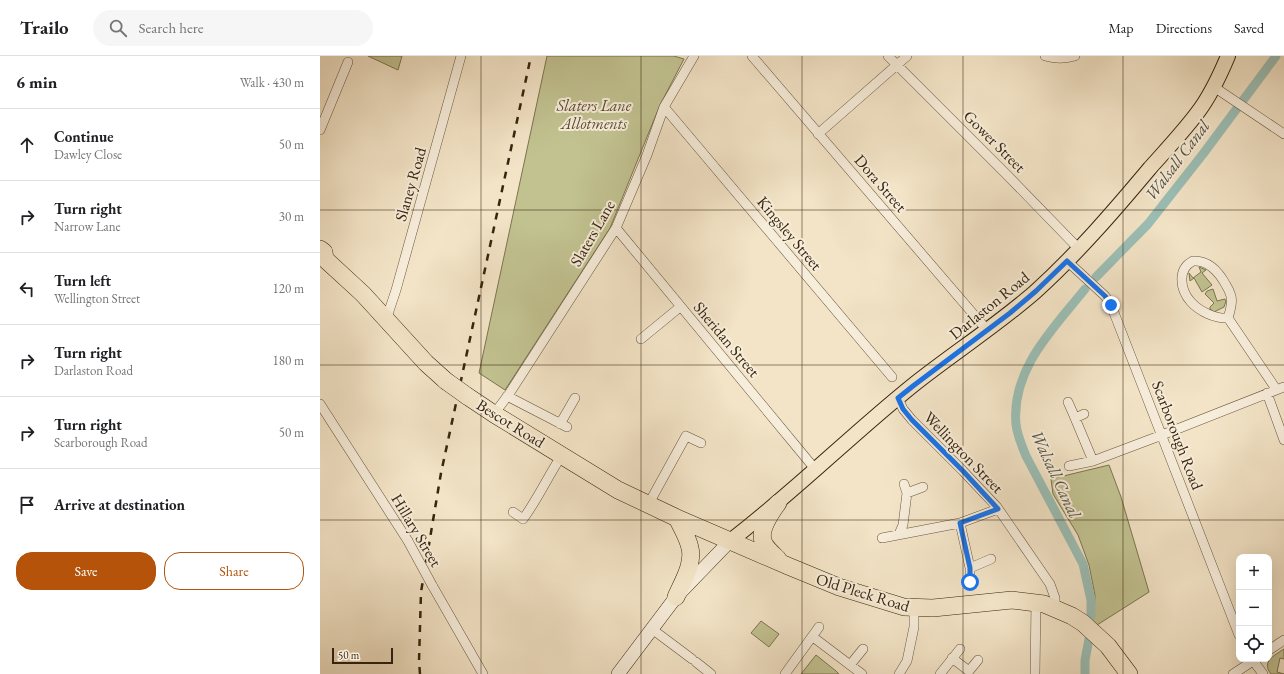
<!DOCTYPE html>
<html lang="en">
<head>
<meta charset="utf-8">
<style>
  body { margin:0; font-family:"EB Garamond",serif; background:#f6f6f6; color:#202124 }
  .controls { position:absolute; right:12px; bottom:12px; display:grid; overflow:hidden; border-radius:8px; box-shadow:0 4px 16px #0002 }
  .controls button { width:36px; height:36px; display:grid; place-items:center; padding:0; border:0; border-bottom:1px solid #e0e0e0; background:#fff; color:#202124; font:20px sans-serif }
  .scale { position:absolute; left:12px; bottom:10px; width:61px; box-sizing:border-box; padding-left:4px; border:2px solid #37250d; border-top:0; font-size:11px; line-height:14px; white-space:nowrap; color:#37250d; -webkit-text-stroke:3px #f7eddb; paint-order:stroke }
  .stop { position:absolute; width:12px; height:12px; margin:-9px; border:3px solid #1a73e8; border-radius:50%; background:#fff }
  .stop.end { background:#1a73e8; border-color:#fff; box-shadow:0 1px 4px #0008 }
  .list { margin:0; padding:0; list-style:none }
  h2 { display:flex; justify-content:space-between; align-items:center; height:52px; margin:0; padding:0 16px; font-size:17px }
  h2 small { font-size:13px; font-weight:400; color:#757577 }
  .list li { display:grid; grid-template-columns:26px 1fr auto; gap:12px; align-items:center; box-sizing:border-box; height:72px; padding:0 16px; border-top:1px solid #e0e0e0 }
  .list b { display:block; font-size:15px; white-space:nowrap }
  .list p { margin:0; font-size:13px; white-space:nowrap; color:#757577 }
  .list em { font-size:13px; font-style:normal; color:#757577 }
  .actions { display:flex; gap:8px; padding:12px 16px }
  .actions a { flex:1; padding:9px 0; border:1px solid #b45309; border-radius:16px; text-align:center; font-size:14px; color:#b45309 }
  .actions .main { background:#b45309; color:#fff }
  .icon { flex:none; width:22px; height:22px; fill:none; stroke:currentColor; stroke-width:2; stroke-linecap:round; stroke-linejoin:round }
  .map { position:relative; flex:none; width:964px; height:618px; overflow:hidden }
  header { display:flex; align-items:center; gap:24px; box-sizing:border-box; height:56px; padding:0 20px; background:#fff; border-bottom:1px solid #e0e0e0 }
  header strong { font-size:19px }
  nav { display:flex; gap:22px; margin-inline-start:auto; font-size:14px }
  .search { width:280px; height:36px; background:#f6f6f6; display:flex; align-items:center; gap:10px; box-sizing:border-box; padding:0 14px; border-radius:22px; color:#757577; font-size:15px }
  main { display:flex }
  aside { flex:1; background:#fff }
  .map>svg:first-child { display:block }
  .green { fill:#c2c291; stroke:#7c744f }
  .lines { fill:none; stroke-linecap:round; stroke-linejoin:round }
  .canal { stroke:#9bbfb6; stroke-width:9 }
  .street-casing { stroke:#66553c; stroke-width:10 }
  .secondary-casing { stroke:#37250d; stroke-width:14 }
  .primary-casing { stroke:#37250d; stroke-width:16 }
  .highway-casing { stroke:#37250d; stroke-width:18 }
  .street { stroke:#f7eddb; stroke-width:9 }
  .secondary { stroke:#f7eddb; stroke-width:13 }
  .primary { stroke:#f3e4c7; stroke-width:14 }
  .highway { stroke:#f3e4c7; stroke-width:17 }
  .rail { stroke:#37250d; stroke-width:2.5; stroke-dasharray:7 7; stroke-linecap:butt }
  .street-bridge-casing { stroke:#66553c; stroke-width:10; stroke-linecap:butt }
  .highway-bridge-casing { stroke:#37250d; stroke-width:18; stroke-linecap:butt }
  .street-bridge { stroke:#f7eddb; stroke-width:9 }
  .highway-bridge { stroke:#f3e4c7; stroke-width:17 }
  .route { stroke:#1a73e8; stroke-width:5 }
  .grid { fill:none; stroke:#37250d; stroke-width:1; stroke-opacity:0.55 }
  .labels { text-anchor:middle; stroke-width:4; stroke-linejoin:round; paint-order:stroke }
  .park-label { font-size:16px; font-style:italic; fill:#5a4c2e; stroke:#f7eddb }
  .street-label { font-size:16px; fill:#37250d; stroke:#f7eddb }
  .water-label { font-size:17px; font-style:italic; fill:#555340; stroke:#f7eddb }
</style>
</head>
<body>
<header>
<strong>Trailo</strong>
<div class="search"><svg class="icon" aria-label="search" viewBox="0 0 24 24"><circle cx="10" cy="10" r="6"/><path d="M15 15l6 6"/></svg>Search here</div>
<nav><a>Map</a><a>Directions</a><a>Saved</a></nav>
</header>
<main>
<aside>
<h2>6 min<small>Walk · 430 m</small></h2>
<ul class="list">
<li><svg class="icon" aria-label="ahead" viewBox="0 0 24 24"><path d="M12 20V5M6 11l6-6 6 6"/></svg><div><b>Continue</b><p>Dawley Close</p></div><em>50 m</em></li>
<li><svg class="icon" aria-label="right" viewBox="0 0 24 24"><path d="M7 20v-9h11M14 6l5 5-5 5"/></svg><div><b>Turn right</b><p>Narrow Lane</p></div><em>30 m</em></li>
<li><svg class="icon" aria-label="left" viewBox="0 0 24 24"><path d="M17 20v-9H6M10 6l-5 5 5 5"/></svg><div><b>Turn left</b><p>Wellington Street</p></div><em>120 m</em></li>
<li><svg class="icon" aria-label="right" viewBox="0 0 24 24"><path d="M7 20v-9h11M14 6l5 5-5 5"/></svg><div><b>Turn right</b><p>Darlaston Road</p></div><em>180 m</em></li>
<li><svg class="icon" aria-label="right" viewBox="0 0 24 24"><path d="M7 20v-9h11M14 6l5 5-5 5"/></svg><div><b>Turn right</b><p>Scarborough Road</p></div><em>50 m</em></li>
<li><svg class="icon" aria-label="arrive" viewBox="0 0 24 24"><path d="M6 21V4h12l-3 4 3 4H6"/></svg><div><b>Arrive at destination</b></div></li>
</ul>
<div class="actions"><a class="main">Save</a><a>Share</a></div>
</aside>
<div class="map">
<svg width="964" height="618" viewBox="0 0 964 618">
  <rect width="100%" height="100%" fill="#f3e4c7"/>
  <filter id="stains"><feTurbulence type="fractalNoise" baseFrequency=".005" numOctaves="4"/><feColorMatrix values="0 0 0 0 .2 0 0 0 0 .09 0 0 0 0 .02 0 0 0 .5 -.17"/></filter>
  <radialGradient id="worn" r=".72"><stop offset=".6" stop-color="#630" stop-opacity="0"/><stop offset="1" stop-color="#630" stop-opacity=".3"/></radialGradient>
  <path class="green" d="M48,0H82L78,14Z
    M227,0H354L364,3L340,49L290,172L185,334L159,317Z
    M879,211L886,214L882,217L892,229L882,236L874,222L870,225L869,217L873,222L881,216Z
    M893,233L897,245L905,243L906,245L904,251L894,256L890,253V251L894,247L885,238L887,235Z
    M789,409L801,441L829,536L777,569L772,564L774,556L775,539L769,509L758,479L733,438L731,423Z
    M441,565L459,578L449,591L431,577Z
    M964,593V603L960,602L957,616L964,618H951C941,605 954,600 964,593Z
    M496,599L516,615L519,618H481Z"/>
  <g class="lines">
    <path class="canal" d="M776,221L828,168L883,98L956,0
      M765,233C734,272 691,313 696,368C697,379 702,390 706,400L763,508L771,544V560
      M765,618V604L769,583"/>
    <defs>
      <path id="street" d="M432,0L667,274
        M568,0L689,121L759,193
        M725,0C735,3 745,3 755,0
        M894,31L964,78
        M344,51L572,321
        M0,74L28,6
        M498,78L587,0
        M296,172L495,413
        M747,205L785,240L791,249L919,579
        M873,205C889,204 899,216 906,229C908,232 910,237 911,240C913,247 910,255 908,262C895,263 879,255 871,246C860,234 857,213 873,205Z
        M908,262L956,333
        M66,264L76,234L141,0
        M321,283L360,251
        M947,337L964,384
        M187,340L247,371
        M578,342L583,353L592,364L643,415L677,451L730,528L735,542V552
        M748,346L755,362
        M0,348L88,485
        M174,358L189,338L227,279L296,172L327,99L344,51L374,0
        M764,358L755,362L773,405
        M240,368L255,342
        M749,410L773,405L842,379L964,331
        M587,437L603,431
        M328,449L366,380L381,387
        M193,456L203,463C218,443 228,420 242,399
        M640,467L650,512V526
        M579,478L583,469L587,437L584,428
        M562,482L640,467L678,453
        M650,512L671,503
        M112,529L163,618
        M332,573L372,603
        M493,581L542,618
        M949,594L964,584
        M632,602L649,615L658,604
        M932,603L943,618
        M376,606L391,618
        M530,609L543,593
        M465,618L499,571
        M579,618L587,605L594,571V552
        M620,618L640,593
        M715,618L716,546
        M913,618L936,603"/>
      <path id="secondary" d="M298,618L356,541L410,485"/>
      <path id="primary" d="M410,485C473,437 530,380 592,330C632,298 676,270 715,236C757,198 794,155 830,112C846,94 864,75 878,56C891,39 900,19 908,0"/>
      <path id="highway" d="M0,193L4,196L5,203L43,238L106,307L126,325
        M147,340L174,358L298,434L357,462L468,510L519,531L584,551L613,552L692,544L724,548L752,560L763,567L788,590L809,618
        M458,447C451,457 436,476 445,489C448,494 454,499 458,503
        M356,541C362,527 374,508 370,492C368,482 362,472 357,462"/>
    </defs>
    <use href="#street" class="street-casing"/>
    <use href="#secondary" class="secondary-casing"/>
    <use href="#primary" class="primary-casing"/>
    <use href="#highway" class="highway-casing"/>
    <use href="#street" class="street"/>
    <use href="#secondary" class="secondary"/>
    <use href="#primary" class="primary"/>
    <use href="#highway" class="highway"/>
    <path class="rail" d="M100,618L99,605L101,536L121,417L211,0"/>
    <defs>
      <path id="street-bridge" d="M88,485L112,529"/>
      <path id="highway-bridge" d="M126,325L147,340"/>
    </defs>
    <use href="#street-bridge" class="street-bridge-casing"/>
    <use href="#highway-bridge" class="highway-bridge-casing"/>
    <use href="#street-bridge" class="street-bridge"/>
    <use href="#highway-bridge" class="highway-bridge"/>
  </g>
  <g class="lines">
    <path class="route" d="M650,526V512L640,467L678,453L643,415L592,364L583,353L578,342L593,330L690,257L716,235L747,205L785,240L791,249"/>
  </g>
  <path class="grid" d="M161,0V618M321,0V618M482,0V618M643,0V618M803,0V618M0,154H964M0,309H964M0,464H964"/>
  <g class="labels">
    <g class="park-label">
      <text x="274" y="55">Slaters Lane<tspan x="274" dy="18">Allotments</tspan></text>
    </g>
    <g class="street-label">
      <text transform="translate(675 85) rotate(45)" y="6">Gower Street</text>
      <text transform="translate(561 127) rotate(49)" y="6">Dora Street</text>
      <text transform="translate(90 128) rotate(-74)" y="6">Slaney Road</text>
      <text transform="translate(272 177) rotate(-60)" y="6">Slaters Lane</text>
      <text transform="translate(470 177) rotate(50)" y="6">Kingsley Street</text>
      <text transform="translate(669 249) rotate(-39)" y="6">Darlaston Road</text>
      <text transform="translate(407 283) rotate(50)" y="6">Sheridan Street</text>
      <text transform="translate(191 367) rotate(32)" y="6">Bescot Road</text>
      <text transform="translate(858 379) rotate(69)" y="6">Scarborough Road</text>
      <text transform="translate(644 396) rotate(46)" y="6">Wellington Street</text>
      <text transform="translate(97 474) rotate(59)" y="6">Hillary Street</text>
      <text transform="translate(543 536) rotate(17)" y="6">Old Pleck Road</text>
    </g>
    <g class="water-label">
      <text transform="translate(857 104) rotate(-53)" y="6">Walsall Canal</text>
      <text transform="translate(736 418) rotate(65)" y="6">Walsall Canal</text>
    </g>
  </g>
  <rect width="100%" height="100%" filter="url(#stains)"/>
  <rect width="100%" height="100%" fill="url(#worn)"/>
</svg>
<div class="controls">
<button>+</button>
<button>−</button>
<button><svg class="icon" aria-label="locate" viewBox="0 0 24 24"><circle cx="12" cy="12" r="6"/><path d="M12 2v4M12 18v4M2 12h4M18 12h4"/></svg></button>
</div>
<div class="scale">50 m</div>
<div class="stop" style="left:650px;top:526px"></div>
<div class="stop end" style="left:791px;top:249px"></div>
</div>
</main>
</body>
</html>
